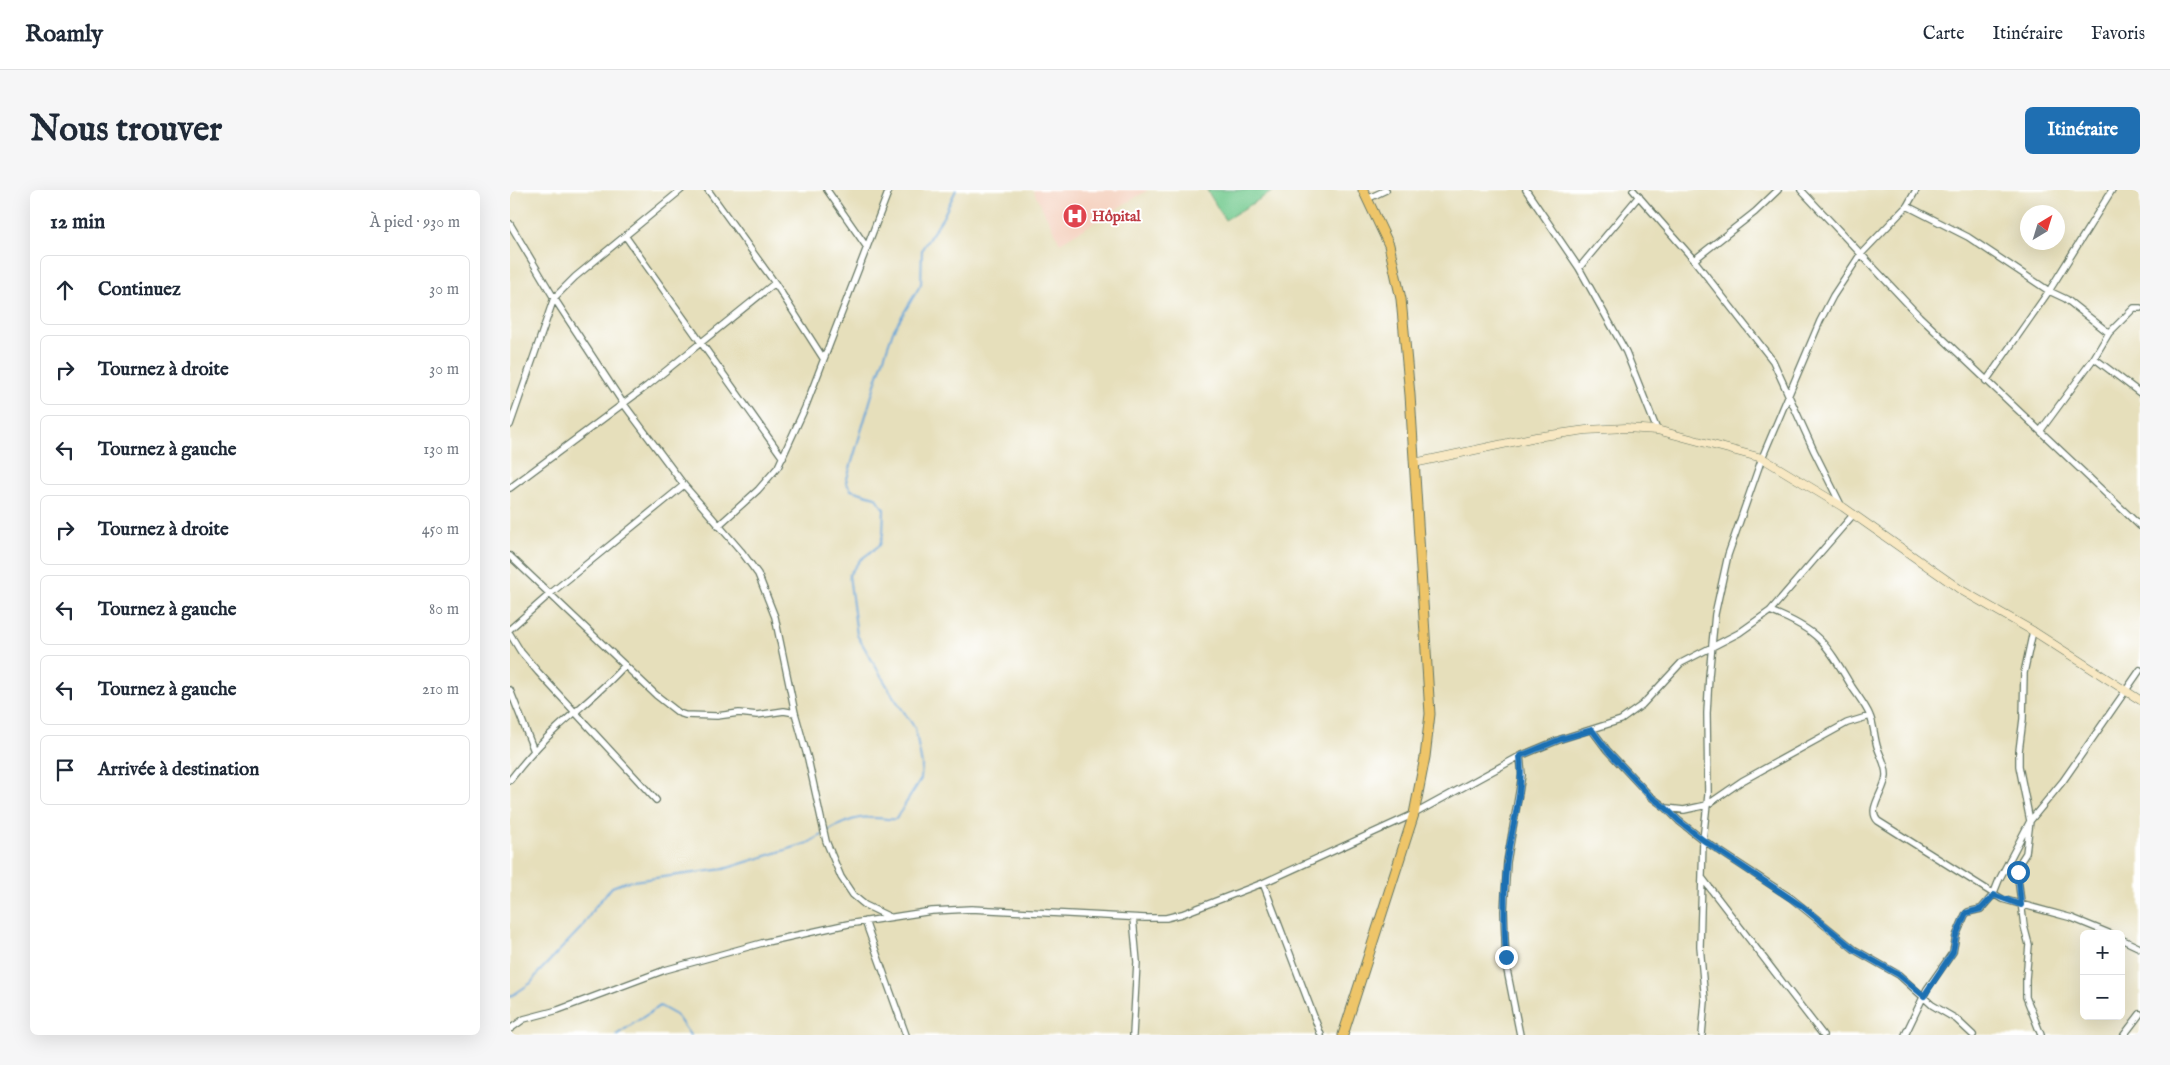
<!DOCTYPE html>
<html lang="fr">
<head>
<meta charset="utf-8">
<style>
  body { margin:0; font-family:"IM FELL English",serif; background:#f6f6f7; color:#1f2937 }
  .controls { position:absolute; right:15px; bottom:15px; display:grid; overflow:hidden; border-radius:8px; box-shadow:0 5px 20px #0002 }
  .controls button { width:45px; height:45px; display:grid; place-items:center; padding:0; border:0; border-bottom:1px solid #e0e1e3; background:#fff; color:#1f2937; font:25px sans-serif }
  .compass { position:absolute; left:1510px; top:15px; width:45px; height:45px; border-radius:50%; background:#fff; box-shadow:0 5px 20px #0002; rotate:38deg }
  .stop { position:absolute; width:15px; height:15px; margin:-11px; border:4px solid #1f6fb2; border-radius:50%; background:#fff }
  .stop.end { background:#1f6fb2; border-color:#fff; box-shadow:0 1px 5px #0008 }
  .list { margin:0; padding:0; list-style:none }
  h2 { display:flex; justify-content:space-between; align-items:center; height:65px; margin:0; padding:0 20px; font-size:21px }
  h2 small { font-size:16px; font-weight:400; color:#747a83 }
  .list li { display:grid; grid-template-columns:32px 1fr auto; gap:15px; align-items:center; box-sizing:border-box; height:70px; margin:0 10px 10px; padding:0 10px; border:1px solid #e0e1e3; border-radius:8px }
  .list b { display:block; font-size:19px; white-space:nowrap }
  .list em { font-size:16px; font-style:normal; color:#747a83 }
  .icon { flex:none; width:28px; height:28px; fill:none; stroke:currentColor; stroke-width:2; stroke-linecap:round; stroke-linejoin:round }
  .map { position:relative; flex:none; width:1630px; height:845px; overflow:hidden; border-radius:8px }
  header { display:flex; align-items:center; gap:30px; box-sizing:border-box; height:70px; padding:0 25px; background:#fff; border-bottom:1px solid #e0e1e3 }
  header strong { font-size:24px }
  nav { display:flex; gap:28px; margin-inline-start:auto; font-size:18px }
  .intro { display:flex; align-items:center; justify-content:space-between; box-sizing:border-box; height:120px; padding:0 30px }
  h1 { margin:0; font-size:35px }
  .button { padding:12px 22px; border-radius:8px; background:#1f6fb2; color:#fff; font-size:18px; font-weight:700 }
  main { display:flex; gap:30px; padding:0 30px }
  aside { flex:1; background:#fff; border-radius:8px; box-shadow:0 5px 20px #0002 }
  .map>svg:first-child { display:block }
  .built { fill:#f5d3c1 }
  .green { fill:#73ca8f; stroke:#498462 }
  .lines { fill:none; stroke-linecap:round; stroke-linejoin:round }
  .stream { stroke:#66a4d8; stroke-width:2 }
  .minor-casing { stroke:#657663; stroke-width:8 }
  .secondary-casing { stroke:#657663; stroke-width:9 }
  .primary-casing { stroke:#657663; stroke-width:11 }
  .minor { stroke:#fff; stroke-width:5.5 }
  .secondary { stroke:#f8e8c3; stroke-width:8 }
  .primary { stroke:#eec569; stroke-width:9 }
  .route { stroke:#1f6fb2; stroke-width:6 }
  .labels { text-anchor:middle; stroke-width:4; stroke-linejoin:round; paint-order:stroke }
  .health-label { font-size:15px; font-weight:bold; fill:#be3a42; stroke:#fff; text-anchor:start }
</style>
</head>
<body>
<header>
<strong>Roamly</strong>
<nav><a>Carte</a><a>Itinéraire</a><a>Favoris</a></nav>
</header>
<div class="intro"><h1>Nous trouver</h1><a class="button">Itinéraire</a></div>
<main>
<aside>
<h2>12 min<small>À pied · 930 m</small></h2>
<ul class="list">
<li><svg class="icon" aria-label="ahead" viewBox="0 0 24 24"><path d="M12 20V5M6 11l6-6 6 6"/></svg><div><b>Continuez</b></div><em>30 m</em></li>
<li><svg class="icon" aria-label="right" viewBox="0 0 24 24"><path d="M7 20v-9h11M14 6l5 5-5 5"/></svg><div><b>Tournez à droite</b></div><em>30 m</em></li>
<li><svg class="icon" aria-label="left" viewBox="0 0 24 24"><path d="M17 20v-9H6M10 6l-5 5 5 5"/></svg><div><b>Tournez à gauche</b></div><em>130 m</em></li>
<li><svg class="icon" aria-label="right" viewBox="0 0 24 24"><path d="M7 20v-9h11M14 6l5 5-5 5"/></svg><div><b>Tournez à droite</b></div><em>450 m</em></li>
<li><svg class="icon" aria-label="left" viewBox="0 0 24 24"><path d="M17 20v-9H6M10 6l-5 5 5 5"/></svg><div><b>Tournez à gauche</b></div><em>80 m</em></li>
<li><svg class="icon" aria-label="left" viewBox="0 0 24 24"><path d="M17 20v-9H6M10 6l-5 5 5 5"/></svg><div><b>Tournez à gauche</b></div><em>210 m</em></li>
<li><svg class="icon" aria-label="arrive" viewBox="0 0 24 24"><path d="M6 21V4h12l-3 4 3 4H6"/></svg><div><b>Arrivée à destination</b></div></li>
</ul>
</aside>
<div class="map">
<svg width="1630" height="845" viewBox="0 0 1630 845">
  <rect width="100%" height="100%" fill="#fff"/>
  <filter id="ink" filterUnits="userSpaceOnUse"><feTurbulence type="fractalNoise" baseFrequency=".02" numOctaves="2"/><feDisplacementMap in="SourceGraphic" scale="10" xChannelSelector="R" yChannelSelector="G"/><feConvolveMatrix kernelMatrix="1 2 1 2 8 2 1 2 1" color-interpolation-filters="sRGB"/></filter>
  <filter id="wash" filterUnits="userSpaceOnUse"><feTurbulence type="fractalNoise" baseFrequency=".0096" numOctaves="4" result="noise"/><feDisplacementMap in="SourceGraphic" scale="20" xChannelSelector="R" yChannelSelector="G"/><feGaussianBlur stdDeviation="1.12" result="paint"/><feColorMatrix in="noise" values="0 0 0 0 0 0 0 0 0 0 0 0 0 0 0 0 0 1.4 0 .05"/><feComposite in="paint" operator="in"/></filter>
  <g filter="url(#wash)">
    <rect width="100%" height="100%" fill="#e6dfbb"/>
    <path class="built" d="M523,0H638L550,53Z"/>
    <path class="green" d="M697,0H765L715,30Z"/>
    <g class="lines">
      <path class="stream" d="M316,642C326,636 338,630 350,628C357,626 376,630 386,629L411,589L412,575L405,538L383,506L347,445L339,385L350,370L370,355L373,344L374,319L365,307L341,300L336,292L367,188L383,141L411,94L412,59L433,27L446,0
        M0,807L21,793L28,783L72,737L85,717L102,697L115,692L214,679L298,653L312,645
        M106,845L150,816L166,825L180,845"/>
    </g>
  </g>
  <g filter="url(#ink)">
    <g class="lines">
      <defs>
        <path id="minor" d="M198,0L265,93L313,168
          M317,0L356,56
          M1016,0L1069,78L1116,162L1147,240
          M1123,0L1184,70L1263,171L1304,261L1331,315
          M1291,0L1409,126L1630,336
          M857,9L876,0
          M1397,16L1458,47L1539,101L1556,109L1599,143
          M0,34L44,108L113,213L174,295L231,361L248,384L265,427L285,523L298,569L316,651L331,687L343,705L355,715L380,727
          M116,47L273,268
          M1184,70L1245,22L1268,0
          M1069,78L1129,6
          M1584,168L1630,203
          M1476,191L1539,101L1602,0
          M0,235L44,108L65,87L171,0
          M1531,240L1584,168L1599,143L1624,118H1630
          M0,298L137,196L265,93
          M208,336L248,300L268,277L295,218L379,0
          M0,366L146,505L169,523L175,525L207,526L229,523L247,525L274,521L285,523
          M1260,421C1309,440 1316,453 1342,497C1348,506 1356,516 1360,526C1364,535 1364,546 1367,556C1370,566 1376,574 1376,585C1376,600 1356,619 1368,631L1492,709L1562,728L1601,744
          M0,439L41,403L174,295
          M1523,441L1514,483L1513,529L1509,561V576L1520,631L1516,663L1509,674L1508,688L1514,736L1519,755L1516,789V807L1531,845
          M0,444L11,462L28,482L146,610
          M0,500L24,561
          M1082,540L1097,560L1140,606L1156,618L1174,620L1197,615L1232,591L1337,533L1360,526
          M1010,566L1012,585L997,672L994,721L996,775L1010,845
          M0,590C14,572 29,554 47,538C70,517 94,499 115,475
          M1156,618L1169,631L1193,650L1281,708L1345,760L1389,785L1422,815L1446,829L1463,845
          M1193,689L1313,845
          M753,693L811,845
          M623,728L627,772L623,845
          M355,731L396,845
          M1611,749L1630,758
          M0,839L14,829L48,820L155,780L252,753L338,734L422,721L461,719L635,728H656L672,724L753,693L904,624L1010,566L1051,549L1111,530L1132,515L1171,473L1229,443L1260,421L1343,325
          M1192,845L1195,811L1190,756L1193,650L1198,605L1197,523L1199,486L1205,424L1218,365L1252,268L1310,131L1323,106L1350,65L1397,16L1406,0
          M1395,845L1417,799L1443,762L1446,746L1455,725L1458,722L1471,719L1483,705L1489,690L1520,631L1553,591L1630,480
          M1614,845L1630,824"/>
        <path id="secondary" d="M904,273L1026,247L1076,240L1116,238L1147,240L1252,268L1333,317L1451,400L1523,441L1630,510"/>
        <path id="primary" d="M833,845L904,624L915,567L920,524L900,205L891,109L879,55L853,0"/>
      </defs>
      <use href="#minor" class="minor-casing"/>
      <use href="#secondary" class="secondary-casing"/>
      <use href="#primary" class="primary-casing"/>
      <use href="#minor" class="minor"/>
      <use href="#secondary" class="secondary"/>
      <use href="#primary" class="primary"/>
    </g>
  </g>
  <g class="lines" filter="url(#ink)">
    <path class="route" d="M996,767C994,734 993,702 997,670C1002,635 1014,602 1010,566L1051,549L1082,540L1097,560L1140,606L1156,618L1169,631L1193,650L1293,717L1345,760L1389,785L1414,806L1443,762L1446,746L1456,723L1471,719L1484,705L1511,715L1508,682"/>
  </g>
  <defs>
    <symbol id="hospital-disc" viewBox="-11 -11 22 22"><circle r="9.5" fill="#e0444e" stroke="#fff"/><path d="M-5-5h3v3.5h4V-5h3V5h-3V1.5h-4V5h-3Z" fill="#fff"/></symbol>
  </defs>
  <g fill-rule="evenodd">
    <use href="#hospital-disc" x="551" y="12" width="28" height="28"/>
  </g>
  <g class="labels">
    <g class="health-label">
      <text x="582" y="31">Hôpital</text>
    </g>
  </g>
</svg>
<div class="controls">
<button>+</button>
<button>−</button>
</div>
<svg class="compass" viewBox="-18 -18 36 36"><path d="M0-13l5 13h-10z" fill="#e53935"/><path d="M0 13l5-13h-10z" fill="#747a83"/></svg>
<div class="stop" style="left:1508px;top:682px"></div>
<div class="stop end" style="left:996px;top:767px"></div>
</div>
</main>
</body>
</html>
